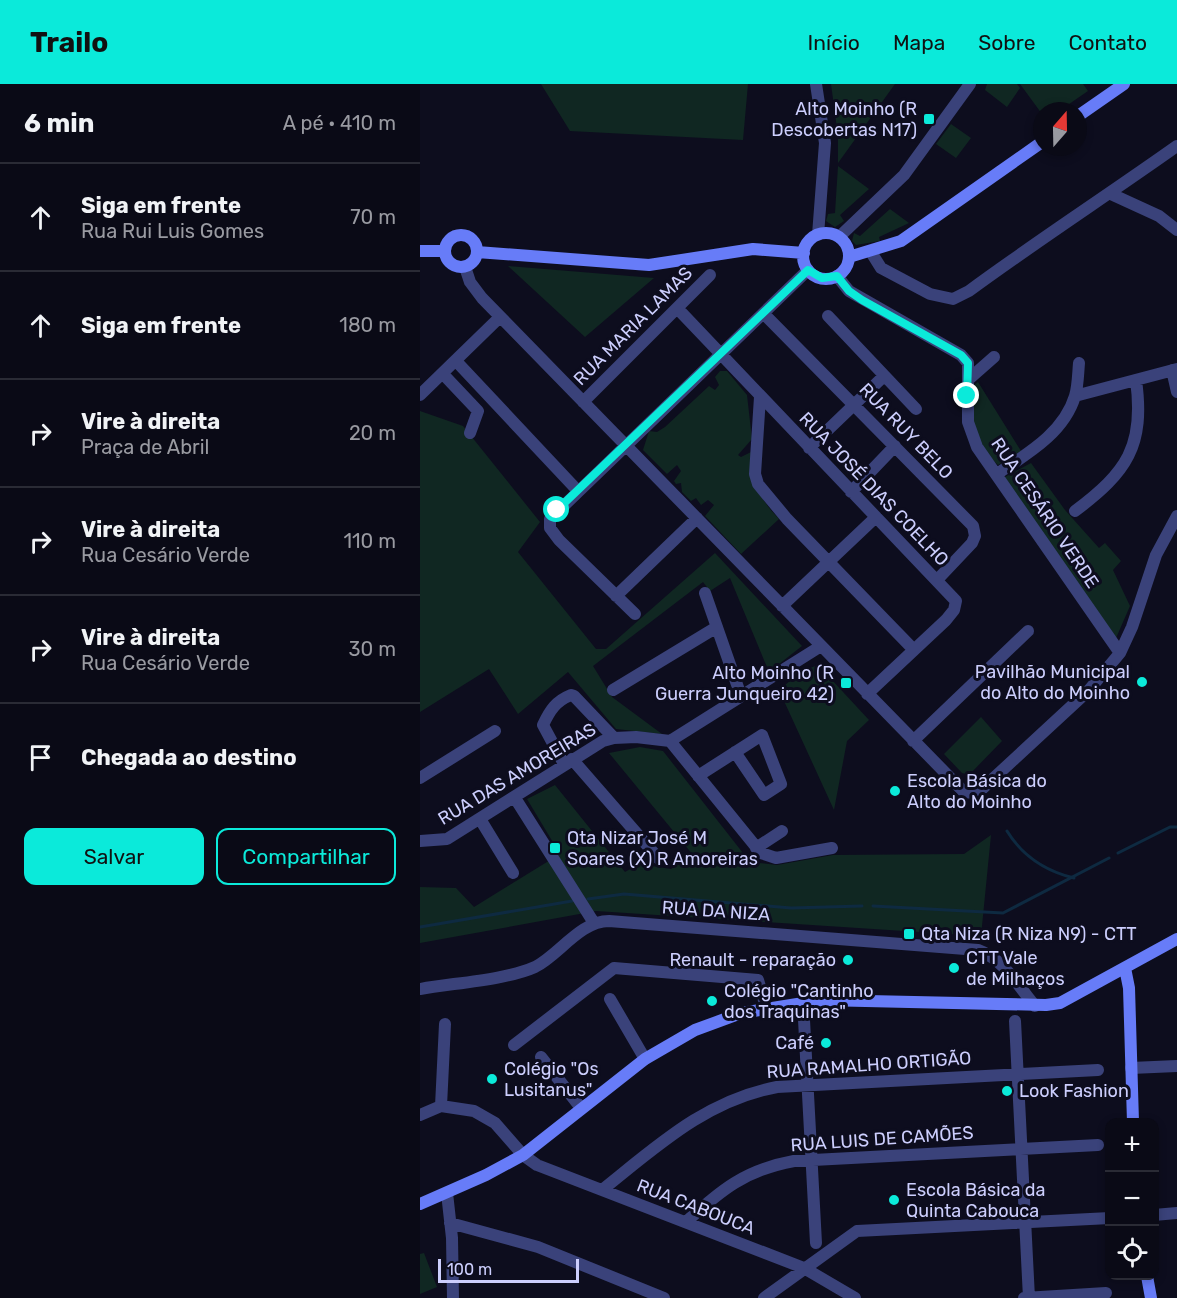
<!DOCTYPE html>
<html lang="pt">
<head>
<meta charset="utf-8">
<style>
  body { margin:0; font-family:Rubik,sans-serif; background:#181823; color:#f1f3f6 }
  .controls { position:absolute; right:18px; bottom:18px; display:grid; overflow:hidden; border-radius:12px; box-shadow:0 3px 9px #0003 }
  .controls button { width:54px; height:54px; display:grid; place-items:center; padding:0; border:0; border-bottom:2px solid #2a2b35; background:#0a0a16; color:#f1f3f6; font:30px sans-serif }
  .compass { position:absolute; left:613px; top:18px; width:54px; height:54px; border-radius:50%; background:#0a0a16; box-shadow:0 3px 9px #0003; rotate:20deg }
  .scale { position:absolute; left:18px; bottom:15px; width:141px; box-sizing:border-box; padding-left:6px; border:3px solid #cccefd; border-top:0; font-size:16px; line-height:21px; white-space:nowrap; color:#cccefd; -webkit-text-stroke:4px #0d0d1e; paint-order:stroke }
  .stop { position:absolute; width:18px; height:18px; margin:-14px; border:4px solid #0beada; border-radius:50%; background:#fff }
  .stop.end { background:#0beada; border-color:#fff; box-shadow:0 2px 6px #0008 }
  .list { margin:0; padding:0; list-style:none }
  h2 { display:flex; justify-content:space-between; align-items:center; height:78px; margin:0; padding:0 24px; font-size:26px }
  h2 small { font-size:20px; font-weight:400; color:#999aa1 }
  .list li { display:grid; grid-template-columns:39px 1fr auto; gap:18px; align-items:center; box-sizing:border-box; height:108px; padding:0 24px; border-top:2px solid #2a2b35 }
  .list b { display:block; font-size:22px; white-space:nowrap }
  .list p { margin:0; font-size:20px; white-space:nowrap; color:#999aa1 }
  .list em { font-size:20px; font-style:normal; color:#999aa1 }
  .actions { display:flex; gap:12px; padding:18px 24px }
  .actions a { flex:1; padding:14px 0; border:2px solid #0beada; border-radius:12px; text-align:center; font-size:21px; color:#0beada }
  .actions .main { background:#0beada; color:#111 }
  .icon { flex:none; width:33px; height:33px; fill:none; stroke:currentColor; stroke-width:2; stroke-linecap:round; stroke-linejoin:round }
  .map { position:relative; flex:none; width:757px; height:1214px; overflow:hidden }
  header { display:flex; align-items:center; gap:36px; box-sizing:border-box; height:84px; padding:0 30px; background:#0beada; color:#111 }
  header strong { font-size:28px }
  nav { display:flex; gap:33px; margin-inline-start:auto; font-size:21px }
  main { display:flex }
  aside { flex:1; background:#0a0a16 }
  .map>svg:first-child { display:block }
  .green { fill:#102722 }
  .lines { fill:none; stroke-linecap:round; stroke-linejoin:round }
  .stream { stroke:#0e2a41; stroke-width:3 }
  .street { stroke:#3a427a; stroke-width:12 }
  .secondary { stroke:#677cf8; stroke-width:12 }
  .route { stroke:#0beada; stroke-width:8 }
  .poi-dot { fill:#0beada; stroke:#0d0d1e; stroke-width:2 }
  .labels { text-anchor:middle; stroke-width:6; stroke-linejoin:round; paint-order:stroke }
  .poi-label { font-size:18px; fill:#cccefd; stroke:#0d0d1e; text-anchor:start }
  .street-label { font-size:18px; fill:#cccefd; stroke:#0d0d1e }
</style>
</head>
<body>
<header>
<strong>Trailo</strong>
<nav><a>Início</a><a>Mapa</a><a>Sobre</a><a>Contato</a></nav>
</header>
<main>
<aside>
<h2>6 min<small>A pé · 410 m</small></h2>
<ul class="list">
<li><svg class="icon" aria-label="ahead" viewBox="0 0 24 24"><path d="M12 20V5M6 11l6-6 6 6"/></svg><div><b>Siga em frente</b><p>Rua Rui Luis Gomes</p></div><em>70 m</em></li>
<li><svg class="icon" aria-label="ahead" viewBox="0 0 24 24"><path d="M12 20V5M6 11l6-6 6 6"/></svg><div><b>Siga em frente</b></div><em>180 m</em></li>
<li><svg class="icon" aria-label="right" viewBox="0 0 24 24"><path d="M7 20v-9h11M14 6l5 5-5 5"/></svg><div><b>Vire à direita</b><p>Praça de Abril</p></div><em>20 m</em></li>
<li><svg class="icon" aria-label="right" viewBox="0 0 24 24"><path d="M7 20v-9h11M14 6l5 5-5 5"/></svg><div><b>Vire à direita</b><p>Rua Cesário Verde</p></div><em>110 m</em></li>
<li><svg class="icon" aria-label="right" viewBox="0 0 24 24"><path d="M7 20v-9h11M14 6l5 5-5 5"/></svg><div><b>Vire à direita</b><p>Rua Cesário Verde</p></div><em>30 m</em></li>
<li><svg class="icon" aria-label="arrive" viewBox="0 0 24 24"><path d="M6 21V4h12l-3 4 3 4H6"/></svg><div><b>Chegada ao destino</b></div></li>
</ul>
<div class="actions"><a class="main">Salvar</a><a>Compartilhar</a></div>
</aside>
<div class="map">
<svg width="757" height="1214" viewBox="0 0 757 1214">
  <rect width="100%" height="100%" fill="#0d0d1e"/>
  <path class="green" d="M121,0H328L323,56L150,47Z
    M411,0H475L418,79V52Z
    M567,0H597L600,4L587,23L565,6Z
    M600,0H663L668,7L639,27H622V30Z
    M531,40L551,54L536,74L516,60Z
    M418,82L449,105L420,131L424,137L415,143L406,137L408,130L415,129Z
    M470,125L489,139L459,153L460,157L436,161L432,157L434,149L440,152Z
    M88,182L234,194L165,253Z
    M300,287H307L327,311L332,355L318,371L321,373L331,368C333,399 337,412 359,435L321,470L285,432L294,421L288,416L281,421L276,414L271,417L262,408L261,399L256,400L254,397L261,387L257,381L247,390L223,366L229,347L237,348L245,343L289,302L295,306L299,301L295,293Z
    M558,298L601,367L578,381C551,354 550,337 554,301Z
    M0,327L43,342L120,438L98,468L176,565H186L295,469L382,562L349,588L310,494L290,507L283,498L173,582L192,613L242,650L196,645L148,588L98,630L69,585L0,628Z
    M611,379L645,426L679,464L685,459L701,477L693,486L710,522L693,561L583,394Z
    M398,581L449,636L427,657L414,726L359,606L382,587Z
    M561,633L582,657L549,691L542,689L524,670Z
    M220,663L243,667L330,778L357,781L413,771L544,770L571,751L561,852L176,827L0,859V803L36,804L54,823L140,770L107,715L135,701L205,788L219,780L251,785L273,771L189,669Z
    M4,1169L17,1203L0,1210V1170Z"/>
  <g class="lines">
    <path class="stream" d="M587,747C603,773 625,787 654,794
      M698,769L750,743H757
      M168,815L204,810L371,824L442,822
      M453,822L583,829L689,774
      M0,843L152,817"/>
    <path class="street" d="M396,0L405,59L398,151
      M691,110L739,132L757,146
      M419,153L484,91L550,0
      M451,168L461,184L510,210L533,215L549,207C617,157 688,111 757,62
      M45,183L50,198L62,214L544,708L554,709L563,704L669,606L700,569L712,543L736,471L757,432
      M417,192L429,207L541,271L548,279V338L557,363L700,569
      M257,224L536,517L534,526L526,536L447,610
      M344,230L553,442L555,452L552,459L517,496
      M408,232L496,325
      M36,277L158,407
      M752,286L757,308
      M23,290L58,327L50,349
      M549,295L574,273
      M0,311L80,233
      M655,312L757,285
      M340,313L335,390L338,400L367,435L494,566
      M163,318L290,191
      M389,364L464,292
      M577,390C607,370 644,349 655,312C658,302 658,290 659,279
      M431,408L475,362
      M655,427C707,388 725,362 716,296
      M285,509L321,612
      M196,512L277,434
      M362,522L456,433
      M215,530L139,456L130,444V435L388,186
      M193,606L297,543
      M250,657L341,769L356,774L412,764
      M493,657L608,547
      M152,675L239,775
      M144,680L123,641C130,626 136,617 151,611L154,612L194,654
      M278,692L342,651L361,700L344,711L315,668
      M0,694L75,647
      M95,714L174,839
      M60,735L93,789
      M0,757L27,755L183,657L194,654L216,653L250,657L401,562
      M336,764L362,747
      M0,905C33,899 86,896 115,883C139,871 160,837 189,837L558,866C585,876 597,901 615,922
      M190,915L225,975
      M383,917L396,1159
      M595,937L609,1214
      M94,961L194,884L338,896L346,923
      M121,973L161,1024
      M711,984L757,982
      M21,1022L25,940
      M0,1031L21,1022L54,1027L75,1039L103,1071L117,1081L384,1184L435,1214
      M182,1106C236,1063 286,1016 357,1003L678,986
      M27,1109L32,1154L33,1214
      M734,1131L757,1129
      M266,1138C301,1106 325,1086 374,1077L678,1061
      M30,1139L118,1163L244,1214
      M344,1214L437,1147L690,1134
      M604,1214L686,1209"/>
    <path class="secondary" d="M658,32L704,0
      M383 172a23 23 0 1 1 46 0a23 23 0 1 1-46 0Z
      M25 167a16 16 0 1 1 32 0a16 16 0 1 1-32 0Z
      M0,167H24
      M57,168L229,181L333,165L384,169
      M429,173L481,157L622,58
      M705,884L709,904L713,1038
      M0,1120L66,1091L103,1071L225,975L275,946L321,929L402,916L626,921L640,919L757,855
      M727,1192L731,1214"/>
  </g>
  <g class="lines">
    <path class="route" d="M137,426L388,186L402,194L417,192L429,207L442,216L541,271L548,279L547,312"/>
  </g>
  <g class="poi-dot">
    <rect x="503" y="29" width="12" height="12" rx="3"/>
    <circle cx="722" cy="598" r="6"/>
    <rect x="420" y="593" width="12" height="12" rx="3"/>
    <circle cx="475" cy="707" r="6"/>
    <rect x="129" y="758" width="12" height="12" rx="3"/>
    <rect x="483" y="844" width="12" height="12" rx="3"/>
    <circle cx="428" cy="876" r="6"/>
    <circle cx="534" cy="884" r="6"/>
    <circle cx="292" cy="917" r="6"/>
    <circle cx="406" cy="959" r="6"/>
    <circle cx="72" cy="995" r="6"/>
    <circle cx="587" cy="1007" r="6"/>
    <circle cx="474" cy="1116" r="6"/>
  </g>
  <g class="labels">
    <g class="poi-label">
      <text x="497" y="31" text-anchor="end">Alto Moinho (R<tspan x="497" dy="21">Descobertas N17)</tspan></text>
      <text x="710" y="594" text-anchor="end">Pavilhão Municipal<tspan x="710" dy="21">do Alto do Moinho</tspan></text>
      <text x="414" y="595" text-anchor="end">Alto Moinho (R<tspan x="414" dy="21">Guerra Junqueiro 42)</tspan></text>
      <text x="487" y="703">Escola Básica do<tspan x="487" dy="21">Alto do Moinho</tspan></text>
      <text x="147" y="760">Qta Nizar José M<tspan x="147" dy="21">Soares (X) R Amoreiras</tspan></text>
      <text x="501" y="856">Qta Niza (R Niza N9) - CTT</text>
      <text x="546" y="880">CTT Vale<tspan x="546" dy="21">de Milhaços</tspan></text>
      <text x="416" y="882" text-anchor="end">Renault - reparação</text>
      <text x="304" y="913">Colégio "Cantinho<tspan x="304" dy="21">dos Traquinas"</tspan></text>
      <text x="394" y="965" text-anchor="end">Café</text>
      <text x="84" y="991">Colégio "Os<tspan x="84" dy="21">Lusitanus"</tspan></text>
      <text x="599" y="1013">Look Fashion</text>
      <text x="486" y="1112">Escola Básica da<tspan x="486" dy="21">Quinta Cabouca</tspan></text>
    </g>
    <g class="street-label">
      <text transform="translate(213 242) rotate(-45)" y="6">RUA MARIA LAMAS</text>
      <text transform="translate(486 347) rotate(46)" y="6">RUA RUY BELO</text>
      <text transform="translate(454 405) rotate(46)" y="6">RUA JOSÉ DIAS COELHO</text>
      <text transform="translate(625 429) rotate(56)" y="6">RUA CESÁRIO VERDE</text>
      <text transform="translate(97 690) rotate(-31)" y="6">RUA DAS AMOREIRAS</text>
      <text transform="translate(296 827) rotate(4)" y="6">RUA DA NIZA</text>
      <text transform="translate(449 981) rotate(-4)" y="6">RUA RAMALHO ORTIGÃO</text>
      <text transform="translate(462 1055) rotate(-4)" y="6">RUA LUIS DE CAMÕES</text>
      <text transform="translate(276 1123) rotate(21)" y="6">RUA CABOUCA</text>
    </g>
  </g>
</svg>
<div class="controls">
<button>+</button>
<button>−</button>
<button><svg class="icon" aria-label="locate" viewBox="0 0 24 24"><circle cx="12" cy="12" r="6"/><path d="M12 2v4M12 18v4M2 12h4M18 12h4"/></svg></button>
</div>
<svg class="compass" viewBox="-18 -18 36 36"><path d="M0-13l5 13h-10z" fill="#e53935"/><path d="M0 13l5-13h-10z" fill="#999aa1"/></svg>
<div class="scale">100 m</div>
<div class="stop" style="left:137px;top:426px"></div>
<div class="stop end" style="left:547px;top:312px"></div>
</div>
</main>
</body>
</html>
